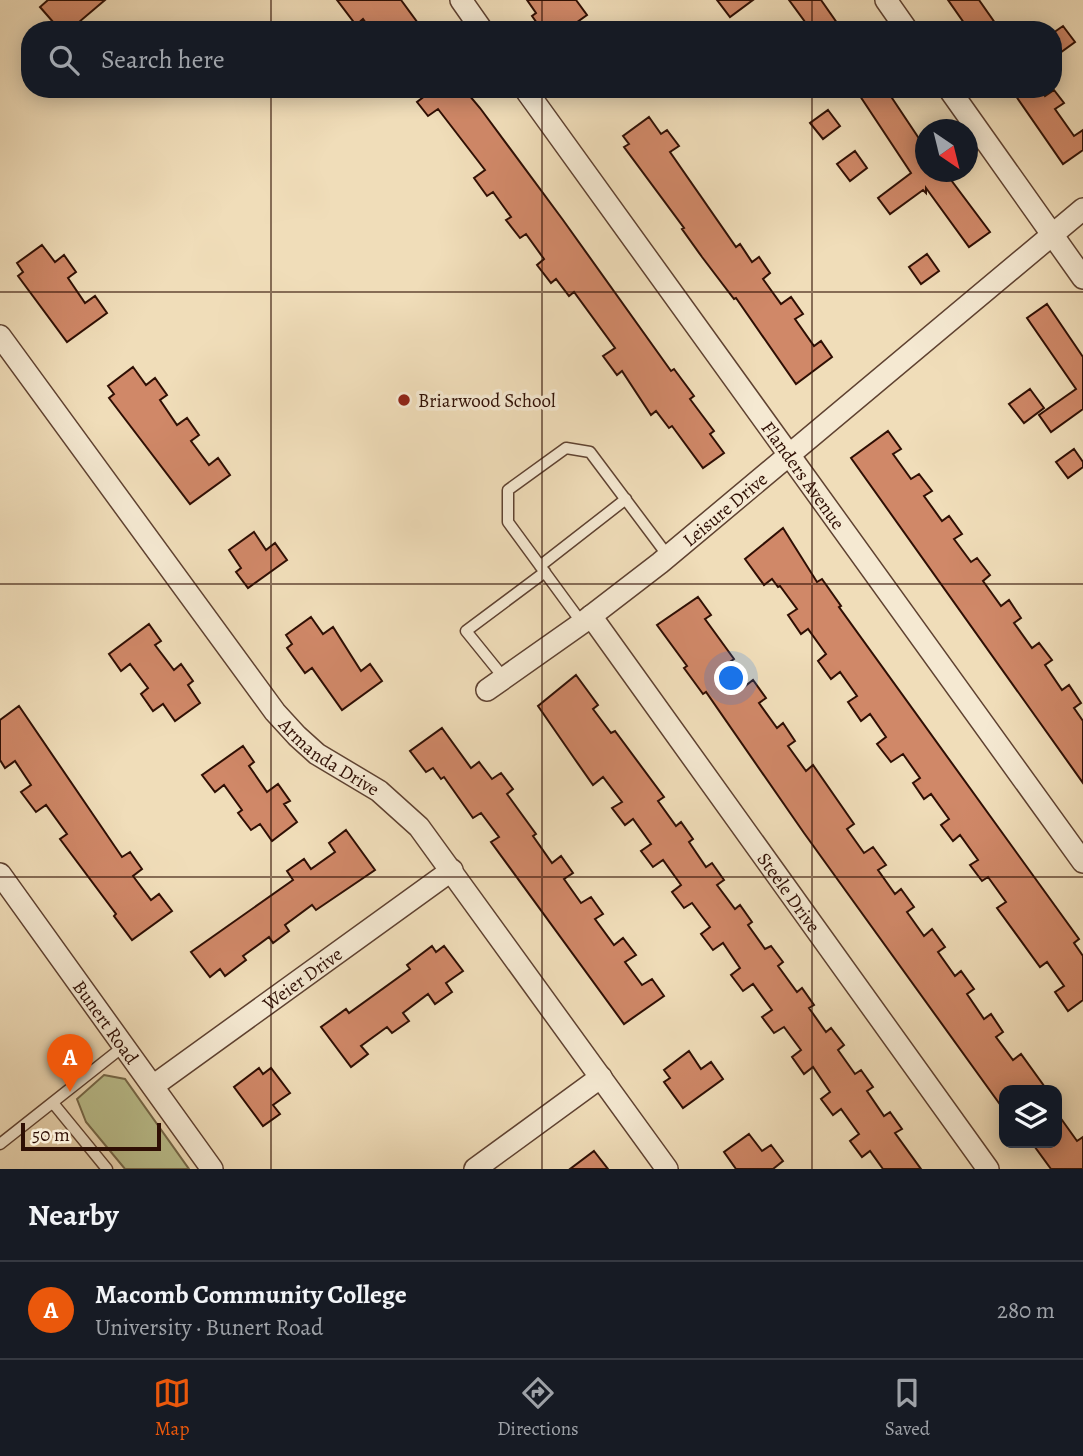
<!DOCTYPE html>
<html lang="en">
<head>
<meta charset="utf-8">
<style>
  body { margin:0; font-family:Alegreya,serif; background:#242831; color:#f1f3f6 }
  .controls { position:absolute; right:21px; bottom:21px; display:grid; overflow:hidden; border-radius:14px; box-shadow:0 4px 18px #0003 }
  .controls button { width:63px; height:63px; display:grid; place-items:center; padding:0; border:0; border-bottom:2px solid #363941; background:#171b24; color:#f1f3f6; font:35px sans-serif }
  .compass { position:absolute; left:915px; top:119px; width:63px; height:63px; border-radius:50%; background:#171b24; box-shadow:0 4px 18px #0003; rotate:145deg }
  .scale { position:absolute; left:21px; bottom:18px; width:140px; box-sizing:border-box; padding-left:7px; border:4px solid #2f0f04; border-top:0; font-size:19px; line-height:24px; white-space:nowrap; color:#2f0f04; -webkit-text-stroke:5px #f5e9d2; paint-order:stroke }
  .you { position:absolute; left:732px; top:679px; width:24px; height:24px; margin:-18px; border:5px solid #fff; border-radius:50%; background:#1a73e8; box-shadow:0 0 0 10px #1a73e833 }
  .badge { display:grid; place-items:center; width:46px; height:46px; border-radius:50%; background:#ea580c; color:#fff; font-size:23px; font-weight:700 }
  .pin { position:absolute; translate:-50% -58px; filter:drop-shadow(0 2px 4px #0008) }
  .pin::after { content:''; position:absolute; top:37px; width:24px; height:21px; background:inherit; clip-path:polygon(0 0,100% 0,50% 100%) }
  .list { margin:0; padding:0; list-style:none }
  h2 { display:flex; justify-content:space-between; align-items:center; height:91px; margin:0; padding:0 28px; font-size:30px }
  h2 small { font-size:23px; font-weight:400; color:#9ea1a6 }
  .list li { display:grid; grid-template-columns:46px 1fr auto; gap:21px; align-items:center; box-sizing:border-box; height:98px; padding:0 28px; border-top:2px solid #363941 }
  .list b { display:block; font-size:26px; white-space:nowrap }
  .list p { margin:0; font-size:23px; white-space:nowrap; color:#9ea1a6 }
  .list em { font-size:23px; font-style:normal; color:#9ea1a6 }
  .icon { flex:none; width:38px; height:38px; fill:none; stroke:currentColor; stroke-width:2; stroke-linecap:round; stroke-linejoin:round }
  .map { position:relative; flex:none; width:1083px; height:1169px; overflow:hidden }
  .search { position:absolute; background:#171b24; box-shadow:0 4px 18px #0003; left:21px; right:21px; top:21px; height:77px; display:flex; align-items:center; gap:18px; box-sizing:border-box; padding:0 24px; border-radius:28px; color:#9ea1a6; font-size:26px }
  .sheet { height:189px; background:#171b24 }
  nav { display:flex; justify-content:space-around; align-items:center; box-sizing:border-box; height:98px; border-top:2px solid #363941; background:#171b24; font-size:19px; color:#9ea1a6 }
  nav a { display:grid; justify-items:center; gap:4px }
  nav .on { color:#ea580c }
  .map>svg:first-child { display:block }
  .green { fill:#bbc08e; stroke:#756849; stroke-width:2 }
  .building { fill:#d08868; stroke:#2f0f04; stroke-width:2 }
  .lines { fill:none; stroke-linecap:round; stroke-linejoin:round }
  .service-casing { stroke:#5f4231; stroke-width:13 }
  .minor-casing { stroke:#5f4231; stroke-width:24 }
  .service { stroke:#f5e9d2; stroke-width:10 }
  .minor { stroke:#f5e9d2; stroke-width:21 }
  .grid { fill:none; stroke:#2f0f04; stroke-width:2; stroke-opacity:0.55 }
  .poi-dot { fill:#8f2418; stroke:#f5e9d2; stroke-width:2.5 }
  .labels { text-anchor:middle; stroke-width:7; stroke-linejoin:round; paint-order:stroke }
  .poi-label { font-size:19px; fill:#2f0f04; stroke:#f5e9d2; text-anchor:start }
  .street-label { font-size:19px; fill:#2f0f04; stroke:#f5e9d2 }
</style>
</head>
<body>
<div class="map">
<svg width="1083" height="1169" viewBox="0 0 1083 1169">
  <rect width="100%" height="100%" fill="#f0ddb9"/>
  <filter id="stains"><feTurbulence type="fractalNoise" baseFrequency=".00286" numOctaves="4"/><feColorMatrix values="0 0 0 0 .2 0 0 0 0 .09 0 0 0 0 .02 0 0 0 .5 -.17"/></filter>
  <radialGradient id="worn" r=".72"><stop offset=".6" stop-color="#630" stop-opacity="0"/><stop offset="1" stop-color="#630" stop-opacity=".3"/></radialGradient>
  <path class="green" d="M104,1075L125,1079L189,1169H125L86,1122L77,1099Z"/>
  <path class="building" d="M48,0H105L79,22L86,30H60L40,7Z
    M337,0H401L423,30H371L363,19L356,25Z
    M527,0H576L587,15L566,30H542L532,16L536,13Z
    M717,0H753L730,17Z
    M789,0H821L842,30H811Z
    M948,0H979L1000,30H969Z
    M1063,26L1075,42L1053,58V33Z
    M434,89H464L480,108L563,220L671,371L674,369L694,396L690,399L714,431L710,434L724,453L703,468L672,426L669,428L656,411L651,415L622,371L617,375L603,356L615,348L574,292L569,296L556,279L551,283L537,265L544,259L526,234L520,238L506,220L511,217L493,192L487,196L474,178L485,170L438,109L428,116L417,102Z
    M869,89H886L926,149V172H945L990,232L969,247L926,188V193L923,190L890,214L878,198L911,173L860,96Z
    M1011,89H1041L1045,96L1054,90L1064,103L1055,109L1074,136L1083,130V150L1063,164Z
    M828,110L840,126L823,139L810,123Z
    M649,117L661,134L667,130L679,146L670,152L736,247L740,244L752,262L759,257L770,273L763,279L781,304L791,297L803,314L795,319L814,346L821,341L832,357L796,384L736,298L734,299L702,257L682,229L684,228L624,147L629,144L623,136Z
    M855,151L867,168L850,181L837,164Z
    M42,245L55,262L64,255L76,272L68,278L85,303L95,296L107,313L67,342L18,276L23,272L17,263Z
    M927,254L939,271L921,284L909,267Z
    M1047,304L1083,357V409L1051,432L1039,415L1076,389L1027,318Z
    M133,367L146,385L155,378L167,395L160,400L177,425L187,418L199,435L191,441L209,465L218,458L230,475L190,504L109,398L114,394L108,386Z
    M1030,389L1044,408L1024,423L1009,404Z
    M888,431L901,449L893,454L911,479L919,474L932,491L924,496L942,521L949,516L962,534L954,539L971,562L977,558L990,575L983,581L1001,606L1009,600L1021,618L1014,623L1032,648L1039,643L1052,660L1045,665L1062,690L1069,685L1081,703L1074,708L1083,721V783L851,458Z
    M1074,449L1083,462V467L1068,478L1056,462Z
    M783,528L817,582L822,579L841,606L839,607L1079,939L1074,943L1083,956V1000L1068,1011L1055,992L1064,986L1047,962L1040,967L997,908L1006,902L988,877L982,881L970,865L978,860L960,835L953,841L941,825L949,819L931,794L924,799L913,783L920,778L903,754L891,762L877,744L886,737L870,714L861,721L848,702L857,696L840,672L831,679L818,661L826,654L808,629L801,634L788,615L797,609L780,586L778,587L772,579L764,585L745,559Z
    M254,532L266,550L275,543L287,560L248,588L236,572L241,568L229,550Z
    M698,597L711,615L705,619L734,659L727,664L744,687L753,680L766,698L759,703L777,728L783,723L795,741L788,746L806,771L813,765L854,824L847,829L864,853L873,847L886,865L878,870L895,894L901,889L914,907L907,912L924,936L932,929L945,947L938,952L955,976L961,971L974,989L967,994L984,1019L991,1014L1003,1032L996,1037L1013,1060L1021,1054L1047,1090H1004V1110L804,833L706,692L703,694L684,668L687,666L657,625Z
    M311,617L323,634L333,627L361,671L370,664L382,681L342,710L312,668L305,673L287,648L292,644L286,635Z
    M149,624L161,641L155,645L174,670L181,664L193,681L188,685L200,703L175,721L163,704L153,711L141,694L148,688L130,664L121,671L109,654Z
    M576,675L598,705L593,709L611,733L615,731L664,797L658,801L676,826L681,822L693,839L689,842L706,867L712,863L724,880L717,885L735,909L740,905L752,922L748,925L765,949L771,946L783,962L778,966L797,992L802,988L814,1005L809,1008L826,1032L831,1028L844,1045L838,1050L855,1074L861,1070L873,1087L867,1091L884,1116L890,1112L902,1129L895,1133L921,1169H883L870,1151L862,1157L850,1141L859,1134L841,1109L833,1115L821,1099L830,1092L813,1067L804,1074L792,1057L801,1050L784,1027L774,1033L762,1017L772,1010L753,984L743,991L731,975L740,968L723,943L713,950L701,934L710,927L692,903L684,908L672,892L681,885L663,860L653,867L641,851L651,844L633,819L625,825L612,808L622,802L603,777L593,785L574,758L538,706Z
    M19,706L122,857L130,852L142,869L133,876L151,900L159,894L172,911L132,940L114,916L116,914L60,839L67,834L46,805L36,812L21,792L31,785L15,761L5,768L0,760V720Z
    M442,728L471,768L479,762L492,779L501,773L513,789L507,794L536,834L533,836L552,863L561,856L573,873L564,879L581,903L591,897L603,914L595,919L614,945L623,938L636,955L625,962L642,985L652,979L664,996L624,1024L491,842L499,837L481,813L473,818L444,777L441,779L433,768L426,772L410,751Z
    M243,746L254,762L249,766L267,792L278,784L290,801L284,804L297,822L272,841L260,824L251,830L238,813L242,810L224,785L215,792L202,775Z
    M346,830L375,870L316,910L312,905L285,925L289,931L273,943L269,937L243,956L246,960L225,976L220,969L210,977L191,952L293,880L287,871L304,859L311,869L335,852L329,843Z
    M432,946L436,952L444,946L463,971L446,983L452,992L435,1004L428,994L403,1013L409,1021L392,1033L387,1027L361,1046L368,1054L351,1067L321,1027L346,1009L349,1013L410,969L407,965Z
    M689,1051L701,1069L711,1062L723,1079L683,1108L664,1082L670,1078L664,1070Z
    M259,1068L263,1074L271,1068L290,1093L273,1105L280,1114L263,1126L234,1087Z
    M1057,1113L1077,1141L1083,1137V1169H1051L1032,1143H1057Z
    M749,1134L762,1151L771,1145L783,1161L773,1169H736L724,1152Z
    M594,1151L608,1169H570Z"/>
  <g class="lines">
    <defs>
      <path id="service" d="M540,566L626,499
        M582,623L508,522V490L566,448L590,452L668,556
        M504,678L466,631L545,572
        M53,1103L107,1169
        M0,1144L124,1046"/>
      <g id="minor">
        <path d="M461,0L482,30"/>
        <path d="M886,0L907,30"/>
        <path id="s1" d="M525,89L1083,862"/>
        <path d="M949,89L1083,278"/>
        <path id="s2" d="M0,336L275,712L297,736L317,754L379,791L419,827L667,1169"/>
        <path id="s3" d="M591,616L988,1169"/>
        <path id="s4" d="M487,690L582,623L660,563L1083,209"/>
        <path id="s5" d="M0,874L212,1169"/>
        <path id="s6" d="M153,1086L452,870"/>
        <path d="M475,1169L601,1077"/>
      </g>
    </defs>
    <use href="#service" class="service-casing"/>
    <use href="#minor" class="minor-casing"/>
    <use href="#service" class="service"/>
    <use href="#minor" class="minor"/>
  </g>
  <path class="grid" d="M271,0V30M542,0V30M812,0V30M271,89V1169M542,89V1169M812,89V1169M0,292H1083M0,584H1083M0,877H1083"/>
  <circle class="poi-dot" cx="404" cy="400" r="7"/>
  <g class="labels">
    <g class="poi-label">
      <text x="418" y="407">Briarwood School</text>
    </g>
    <g class="street-label">
      <text dy="7" stroke="none"><textPath href="#s1" startOffset="476">Flanders Avenue</textPath></text>
      <text dy="7" stroke="none"><textPath href="#s4" startOffset="299">Leisure Drive</textPath></text>
      <text dy="7" stroke="none"><textPath href="#s2" startOffset="537">Armanda Drive</textPath></text>
      <text dy="7" stroke="none"><textPath href="#s3" startOffset="340">Steele Drive</textPath></text>
      <text dy="7" stroke="none"><textPath href="#s6" startOffset="184">Weier Drive</textPath></text>
      <text dy="7" stroke="none"><textPath href="#s5" startOffset="182">Bunert Road</textPath></text>
    </g>
  </g>
  <rect width="100%" height="100%" filter="url(#stains)"/>
  <rect width="100%" height="100%" fill="url(#worn)"/>
</svg>
<div class="controls">
<button><svg class="icon" aria-label="layers" viewBox="0 0 24 24"><path d="M12 4l9 5-9 5-9-5zM3 14l9 5 9-5"/></svg></button>
</div>
<svg class="compass" viewBox="-18 -18 36 36"><path d="M0-13l5 13h-10z" fill="#e53935"/><path d="M0 13l5-13h-10z" fill="#9ea1a6"/></svg>
<div class="scale">50 m</div>
<div class="you"></div>
<div class="pin badge" style="left:70px;top:1092px">A</div>
<div class="search"><svg class="icon" aria-label="search" viewBox="0 0 24 24"><circle cx="10" cy="10" r="6"/><path d="M15 15l6 6"/></svg>Search here</div>
</div>
<section class="sheet">
<h2>Nearby<small></small></h2>
<ul class="list">
<li><span class="badge">A</span><div><b>Macomb Community College</b><p>University · Bunert Road</p></div><em>280 m</em></li>
</ul>
</section>
<nav>
<a class="on"><svg class="icon" aria-label="map" viewBox="0 0 24 24"><path d="M3 6l6-2 6 2 6-2v14l-6 2-6-2-6 2zM9 4v14M15 6v14"/></svg>Map</a>
<a><svg class="icon" aria-label="directions" viewBox="0 0 24 24"><path d="M12 3l9 9-9 9-9-9zM9 14v-3h6M13 9l2 2-2 2"/></svg>Directions</a>
<a><svg class="icon" aria-label="saved" viewBox="0 0 24 24"><path d="M7 4h10v16l-5-4-5 4z"/></svg>Saved</a>
</nav>
</body>
</html>
